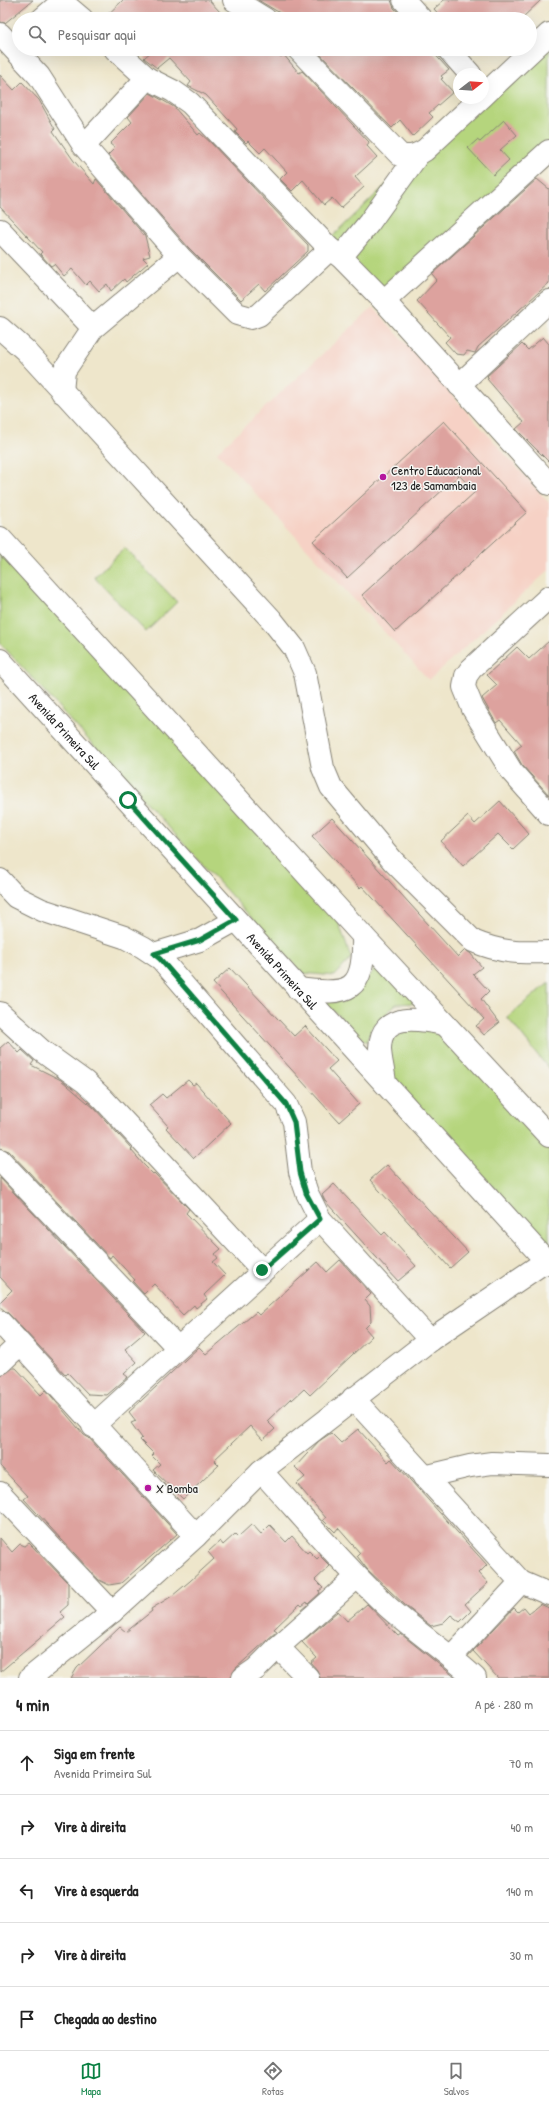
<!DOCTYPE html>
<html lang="pt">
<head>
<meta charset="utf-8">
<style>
  body { margin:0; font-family:"Patrick Hand",sans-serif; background:#f2f2f2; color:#222 }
  .compass { position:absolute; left:453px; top:68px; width:36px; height:36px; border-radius:50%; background:#fff; box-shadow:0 4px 16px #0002; rotate:73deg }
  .stop { position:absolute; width:12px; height:12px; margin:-9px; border:3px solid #0b8043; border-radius:50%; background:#fff }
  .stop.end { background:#0b8043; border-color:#fff; box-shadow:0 1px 4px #0008 }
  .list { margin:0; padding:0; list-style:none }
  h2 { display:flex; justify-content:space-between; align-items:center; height:52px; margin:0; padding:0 16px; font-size:17px }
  h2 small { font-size:13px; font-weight:400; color:#767676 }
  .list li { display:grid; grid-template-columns:26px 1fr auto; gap:12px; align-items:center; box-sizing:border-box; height:64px; padding:0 16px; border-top:1px solid #e0e0e0 }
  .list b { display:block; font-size:15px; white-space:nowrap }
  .list p { margin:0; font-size:13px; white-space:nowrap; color:#767676 }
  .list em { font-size:13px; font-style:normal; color:#767676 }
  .icon { flex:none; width:22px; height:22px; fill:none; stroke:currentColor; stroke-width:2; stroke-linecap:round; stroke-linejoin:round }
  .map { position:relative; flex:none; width:549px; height:1678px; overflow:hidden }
  .search { position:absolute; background:#fff; box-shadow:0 4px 16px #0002; left:12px; right:12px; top:12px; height:44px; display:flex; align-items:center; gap:10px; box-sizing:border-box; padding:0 14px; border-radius:22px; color:#767676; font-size:15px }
  .sheet { height:372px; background:#fff }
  nav { display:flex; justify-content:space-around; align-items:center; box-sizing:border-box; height:56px; border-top:1px solid #e0e0e0; background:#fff; font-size:11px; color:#767676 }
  nav a { display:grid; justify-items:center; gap:2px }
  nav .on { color:#0b8043 }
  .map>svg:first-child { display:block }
  .built { fill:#f6d1c5 }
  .green { fill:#b5d57d; stroke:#68784c }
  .building { fill:#dda29e }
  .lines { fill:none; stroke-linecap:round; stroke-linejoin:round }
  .minor-casing { stroke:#858174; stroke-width:24 }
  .minor { stroke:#fff; stroke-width:22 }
  .route { stroke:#0b8043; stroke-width:5 }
  .poi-dot { fill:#b5179e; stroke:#f6f6f2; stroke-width:1.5 }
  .labels { text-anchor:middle; stroke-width:3; stroke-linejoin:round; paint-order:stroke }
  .poi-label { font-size:13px; fill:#1c1c1c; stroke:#f6f6f2; text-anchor:start }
  .street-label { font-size:13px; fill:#1c1c1c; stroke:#f6f6f2 }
</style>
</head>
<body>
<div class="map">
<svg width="549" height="1678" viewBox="0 0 549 1678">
  <rect width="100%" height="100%" fill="#f6f6f2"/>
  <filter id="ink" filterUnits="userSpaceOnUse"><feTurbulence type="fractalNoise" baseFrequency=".025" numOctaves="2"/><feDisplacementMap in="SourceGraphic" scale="8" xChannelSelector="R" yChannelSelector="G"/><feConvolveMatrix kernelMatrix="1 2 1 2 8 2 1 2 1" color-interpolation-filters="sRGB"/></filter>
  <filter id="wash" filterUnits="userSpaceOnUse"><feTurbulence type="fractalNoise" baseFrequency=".012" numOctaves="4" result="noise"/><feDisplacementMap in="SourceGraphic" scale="16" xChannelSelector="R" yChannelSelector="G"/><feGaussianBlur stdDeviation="0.9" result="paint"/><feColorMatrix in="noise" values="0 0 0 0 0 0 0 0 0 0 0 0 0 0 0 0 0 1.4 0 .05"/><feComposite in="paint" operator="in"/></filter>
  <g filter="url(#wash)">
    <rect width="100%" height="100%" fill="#eee6cb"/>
    <path class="built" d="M373,307L549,503V570L429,680L217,452Z"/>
    <path class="green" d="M549,27V143L385,294L329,240Z
      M0,546L337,918L351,958L335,976L302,973L0,643Z
      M125,548L177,602L146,632L94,577Z
      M379,959L416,1003L396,1004L372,1028L366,1042L321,999H346L372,973Z
      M549,983V1069L507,1017Z
      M405,1025L429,1026L469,1061L549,1148V1247L394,1080L388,1044Z"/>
    <g id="blocks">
      <path class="building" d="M0,0H33L5,23L0,22Z
        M123,0H209L220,12L212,19H103Z
        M258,0H391L394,8L404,19H290Z
        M444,0H541L521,19H443L434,9Z
        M154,49H273L281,57L283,54L299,73L302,71L369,142L367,146L377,157L355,177L364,187L341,208L332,198L324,205L303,180L292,191L280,179L287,172L265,148L260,153L248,141L246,143L235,132L237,129L206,95L188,86L191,82L169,58L157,68L144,58Z
        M315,49H430L449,70L441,76L443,78L441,79L453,92L429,113L433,117L413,136L400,120L392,128Z
        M0,75L14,90L22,82L39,100L55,129L53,131L74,161L94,184L96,179L145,236L150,256L143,258L148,263L126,282L124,279L111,291L107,284L99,291L90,281L86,285L72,269L64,276L54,264L51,266L40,254L42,252L0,207Z
        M150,93L174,107L198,135L200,133L211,143L308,245V251L265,291L259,284L241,300L188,247L108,155L115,148L110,144L132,122L128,117Z
        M504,120L517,135L500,150L509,160L493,175L468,148L477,140L480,142Z
        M537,179L549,189V283L478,347L475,353L467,351L464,355L456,354L445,342L450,337L417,301L437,280L432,274Z
        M543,337L549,344V462L516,429L524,422L487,379L489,378L487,376L522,344L528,350Z
        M444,421L527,512L395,632L362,595L475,492L459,475L347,578L313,541Z
        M549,641V795L522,765L514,751L522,745L500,720L496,723L482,698L497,685L487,675L517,647L529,659Z
        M500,801L529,834L513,849L498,834L463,866L441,841L468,816L475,824Z
        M332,818L458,957L465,950L470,953L482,967L473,974L489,991L481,999L499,1023L484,1035L476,1026L484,1019L362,886L360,888L312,836Z
        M230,968L294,1036L305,1026L337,1061L328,1069L359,1104L339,1122L213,983Z
        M8,1041L19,1053L22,1050L34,1061L31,1065L61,1080L94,1108L132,1149L131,1150L144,1165L153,1174L154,1173L189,1209L186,1213L221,1249L215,1254L218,1258L213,1262L225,1275L204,1295L207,1299L196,1308L194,1305L183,1315L154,1284L144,1294L133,1282L135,1280L112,1255L110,1258L9,1151L0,1148V1048Z
        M188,1080L193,1085L196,1083L231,1123L194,1158L166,1128L168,1126L149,1105L162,1094L166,1098Z
        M387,1165L468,1252L450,1268L370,1180Z
        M0,1178L145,1332L125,1349L137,1362L124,1374L128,1377L107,1395L88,1394L68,1373L66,1375L9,1314L0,1307V1302L12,1290L0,1277Z
        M334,1184L382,1235L385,1232L416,1266L398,1281L325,1201L322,1195Z
        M340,1260L371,1294L365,1300L370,1306L371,1322L365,1328L372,1336L310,1395L304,1389L292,1400L291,1398L267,1421L275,1429L263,1440L250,1426L214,1460L219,1465L183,1499L153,1470L160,1464L152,1456L154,1454L140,1440L142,1438L131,1423L136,1421L129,1412L199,1347L206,1354L256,1312L259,1315L318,1262L327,1272Z
        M13,1368H16L41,1395L46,1390L84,1435L89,1438L177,1534L121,1583L109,1585L99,1580L24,1499L28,1496L0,1466V1375L8,1372Z
        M358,1429L388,1462L391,1459L487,1565L479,1573L488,1583L465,1604L471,1611L460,1622L451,1615L443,1623L431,1626L407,1607L367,1569L357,1556L360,1553L338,1528L335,1532L323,1520L326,1518L297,1484L305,1477L295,1467L319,1441L331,1433L341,1443Z
        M252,1524L261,1534L270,1525L286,1542L292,1536L307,1553L309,1551L317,1559L320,1556L330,1566L315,1580L323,1588L319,1591L320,1593L308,1604L307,1602L302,1606L300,1604L274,1629L277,1631L236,1668L230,1678H71L77,1668L120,1627L126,1632L152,1611L151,1609L172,1596L190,1581L214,1559L208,1552L220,1541L223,1545L235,1534L238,1537Z
        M0,1538L12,1552L20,1544L25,1546L29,1543L68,1583V1605L60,1612L65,1617L0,1672Z
        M367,1604L398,1636L401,1634L456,1678H320L317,1670L311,1663L317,1658L302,1642L338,1611L347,1621Z
        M540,1604L549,1608V1678H498L473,1651L514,1608L518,1612L524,1607L529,1613Z"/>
    </g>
  </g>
  <g filter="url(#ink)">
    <use href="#blocks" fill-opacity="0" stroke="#858174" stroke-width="1"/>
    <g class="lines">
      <defs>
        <g id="minor">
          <path d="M234,0L265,19"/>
          <path d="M404,0L421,19"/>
          <path d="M62,2L82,19"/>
          <path d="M42,19L64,0"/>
          <path d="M0,34L39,76L84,146L179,256L237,314L251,318L259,315L330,249"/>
          <path d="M115,49L147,78L173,91L190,103L330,249L341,257L384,301L549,484"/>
          <path d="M298,49L400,155C410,157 416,156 425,150L481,98"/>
          <path d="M448,49L470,74"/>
          <path d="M483,96L549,34"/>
          <path d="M84,146L147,78"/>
          <path d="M0,230L93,328"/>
          <path d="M341,257L369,223L417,156"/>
          <path d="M384,301L549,151"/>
          <path d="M0,328L25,350L271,619L294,648L305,673L323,768L331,787L393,861L473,941C501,953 520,953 549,952"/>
          <path d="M459,385L549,301"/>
          <path d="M62,392L64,371L93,328L179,256"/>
          <path d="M0,538L363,936L549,1136"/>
          <path d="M549,597L471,669L466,676L464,687L473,709L512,772L549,814"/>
          <path id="s1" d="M0,660L549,1264"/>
          <path d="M0,880L16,897L42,910L124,937L143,947L161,959L286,1104L294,1122L300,1172L307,1193L320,1219L430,1340"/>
          <path d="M154,954L200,940L236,920"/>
          <path d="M298,989C349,996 365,992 363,936"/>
          <path d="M0,1013L42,1051L85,1082L103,1099L262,1270"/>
          <path d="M385,1083C384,1072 380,1059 380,1048C381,1011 420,1019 444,1024"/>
          <path d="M0,1160L178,1348"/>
          <path d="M0,1322L196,1536"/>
          <path d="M0,1363L20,1344"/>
          <path d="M353,1398L521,1582L549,1594"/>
          <path d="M93,1426L320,1219"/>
          <path d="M261,1471C303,1517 343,1565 388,1607C416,1632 447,1652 475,1678"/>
          <path d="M424,1477L470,1466L492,1463L549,1465"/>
          <path d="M0,1493L112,1612"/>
          <path d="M278,1647L308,1678"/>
          <path d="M452,1656L521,1582"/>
          <path d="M30,1678L112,1612L196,1536L261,1471L430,1340L546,1261"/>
          <path d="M243,1678L256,1669L278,1647L357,1577"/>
        </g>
      </defs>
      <use href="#minor" class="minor-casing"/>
      <use href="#minor" class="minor"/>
    </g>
  </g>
  <g class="lines" filter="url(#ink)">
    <path class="route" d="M128,800L236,920L200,940L154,954L160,959L286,1104L294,1122L300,1172L306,1193L320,1219L262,1270"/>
  </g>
  <g class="poi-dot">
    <circle cx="383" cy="477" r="4"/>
    <circle cx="148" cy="1488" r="4"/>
  </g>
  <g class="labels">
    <g class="poi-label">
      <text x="391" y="475">Centro Educacional<tspan x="391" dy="15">123 de Samambaia</tspan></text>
      <text x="156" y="1493">X Bomba</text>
    </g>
    <g class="street-label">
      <text dy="5" stroke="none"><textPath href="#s1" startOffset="96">Avenida Primeira Sul</textPath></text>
      <text dy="5" stroke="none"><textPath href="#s1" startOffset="420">Avenida Primeira Sul</textPath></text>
    </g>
  </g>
</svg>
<svg class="compass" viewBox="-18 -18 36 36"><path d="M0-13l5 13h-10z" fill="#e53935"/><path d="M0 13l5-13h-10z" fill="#767676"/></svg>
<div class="stop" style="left:128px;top:800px"></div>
<div class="stop end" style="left:262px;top:1270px"></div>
<div class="search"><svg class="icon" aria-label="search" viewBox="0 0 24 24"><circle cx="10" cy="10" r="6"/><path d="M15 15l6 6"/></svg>Pesquisar aqui</div>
</div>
<section class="sheet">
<h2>4 min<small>A pé · 280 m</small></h2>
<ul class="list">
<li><svg class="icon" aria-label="ahead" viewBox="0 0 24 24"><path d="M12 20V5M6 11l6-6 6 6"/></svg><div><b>Siga em frente</b><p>Avenida Primeira Sul</p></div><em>70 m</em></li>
<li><svg class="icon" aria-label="right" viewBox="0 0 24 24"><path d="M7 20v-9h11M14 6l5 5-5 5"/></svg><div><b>Vire à direita</b></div><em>40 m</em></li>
<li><svg class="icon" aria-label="left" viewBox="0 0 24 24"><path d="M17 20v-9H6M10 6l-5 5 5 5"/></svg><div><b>Vire à esquerda</b></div><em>140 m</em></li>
<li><svg class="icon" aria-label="right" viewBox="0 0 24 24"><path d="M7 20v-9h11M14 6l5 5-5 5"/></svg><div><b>Vire à direita</b></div><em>30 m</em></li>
<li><svg class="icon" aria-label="arrive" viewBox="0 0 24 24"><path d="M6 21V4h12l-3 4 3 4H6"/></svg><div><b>Chegada ao destino</b></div></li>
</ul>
</section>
<nav>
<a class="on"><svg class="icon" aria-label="map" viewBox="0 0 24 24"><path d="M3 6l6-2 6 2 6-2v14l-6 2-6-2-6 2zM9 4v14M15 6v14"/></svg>Mapa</a>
<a><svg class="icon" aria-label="directions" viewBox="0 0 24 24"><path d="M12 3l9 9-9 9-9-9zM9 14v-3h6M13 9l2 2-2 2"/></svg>Rotas</a>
<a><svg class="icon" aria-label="saved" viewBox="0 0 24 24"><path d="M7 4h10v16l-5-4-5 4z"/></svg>Salvos</a>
</nav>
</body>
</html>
